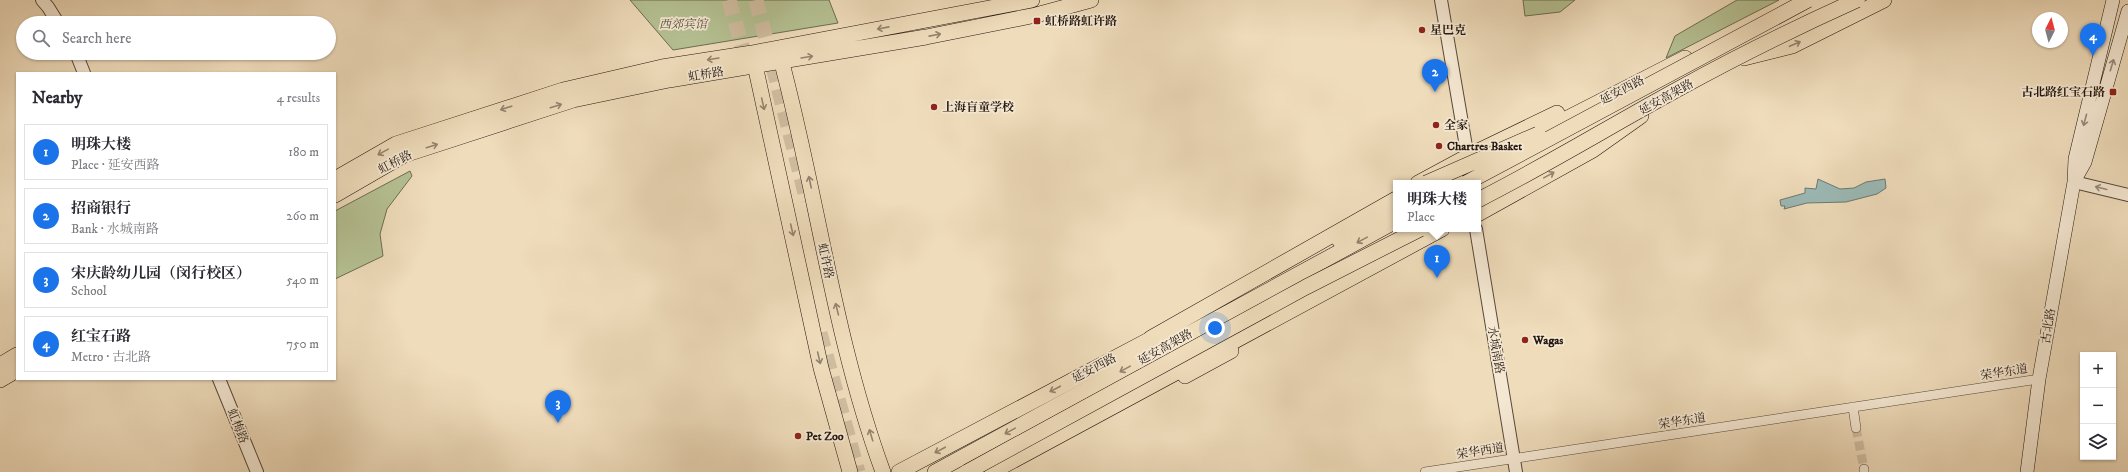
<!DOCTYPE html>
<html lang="en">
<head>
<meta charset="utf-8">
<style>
  body { margin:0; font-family:"IM FELL DW Pica","Noto Serif SC",serif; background:#f2f2f3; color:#2b2b33 }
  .controls { position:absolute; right:12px; bottom:12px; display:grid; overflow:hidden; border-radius:0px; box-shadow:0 1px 3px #0004 }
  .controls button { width:36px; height:36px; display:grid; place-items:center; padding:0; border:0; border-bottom:1px solid #e1e1e2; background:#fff; color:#2b2b33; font:20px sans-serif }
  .compass { position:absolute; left:2032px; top:12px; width:36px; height:36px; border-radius:50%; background:#fff; box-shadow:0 1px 3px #0004; rotate:6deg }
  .you { position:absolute; left:1215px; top:328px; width:14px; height:14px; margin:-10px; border:3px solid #fff; border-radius:50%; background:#1a73e8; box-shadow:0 0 0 6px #1a73e833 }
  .badge { display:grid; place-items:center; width:26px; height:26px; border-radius:50%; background:#1a73e8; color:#fff; font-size:13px; font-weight:700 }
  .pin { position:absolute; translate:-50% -33px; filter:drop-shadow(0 1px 2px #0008) }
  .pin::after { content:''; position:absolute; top:21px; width:14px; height:12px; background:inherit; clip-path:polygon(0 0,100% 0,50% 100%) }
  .popup { position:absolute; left:1393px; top:180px; width:88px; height:52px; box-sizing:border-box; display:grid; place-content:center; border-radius:0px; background:#fff; filter:drop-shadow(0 1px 3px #0005); font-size:13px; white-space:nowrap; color:#7c7c81 }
  .popup b { font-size:15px; color:#2b2b33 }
  .popup::after { content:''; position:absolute; left:50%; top:100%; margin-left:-8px; border:8px solid transparent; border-top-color:#fff }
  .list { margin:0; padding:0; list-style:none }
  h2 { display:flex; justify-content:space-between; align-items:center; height:52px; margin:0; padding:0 16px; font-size:17px }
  h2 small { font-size:13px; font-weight:400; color:#7c7c81 }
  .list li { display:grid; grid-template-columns:26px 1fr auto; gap:12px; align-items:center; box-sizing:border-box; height:56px; margin:0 8px 8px; padding:0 8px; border:1px solid #e1e1e2; border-radius:0px }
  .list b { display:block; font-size:15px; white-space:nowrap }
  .list p { margin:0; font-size:13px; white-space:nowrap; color:#7c7c81 }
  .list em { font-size:13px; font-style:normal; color:#7c7c81 }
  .icon { flex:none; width:22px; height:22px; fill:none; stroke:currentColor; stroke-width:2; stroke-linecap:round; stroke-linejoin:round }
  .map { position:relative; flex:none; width:2128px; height:472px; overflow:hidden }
  .search { position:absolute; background:#fff; box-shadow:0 1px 3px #0004; left:16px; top:16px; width:320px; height:44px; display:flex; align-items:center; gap:10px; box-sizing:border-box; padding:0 14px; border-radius:22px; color:#7c7c81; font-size:15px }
  .panel { position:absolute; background:#fff; box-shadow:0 1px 3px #0004; left:16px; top:72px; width:320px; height:308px; border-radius:0px }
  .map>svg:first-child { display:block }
  .green { fill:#b5c193; stroke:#6c6c51 }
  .water { fill:#9bbab6; stroke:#6b7973 }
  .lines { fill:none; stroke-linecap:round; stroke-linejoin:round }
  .minor-tunnel { stroke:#d0bea1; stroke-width:9; stroke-dasharray:9 4.5; stroke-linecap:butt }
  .trunk-tunnel { stroke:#d0bea1; stroke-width:15; stroke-dasharray:15 8; stroke-linecap:butt }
  .minor-casing { stroke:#56483a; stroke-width:10 }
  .tertiary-casing { stroke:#56483a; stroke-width:14 }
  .secondary-casing { stroke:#23170f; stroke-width:14 }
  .primary-casing { stroke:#23170f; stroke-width:16 }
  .trunk-casing { stroke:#23170f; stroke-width:16 }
  .minor { stroke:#f5e8d3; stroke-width:9 }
  .tertiary { stroke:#f5e8d3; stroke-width:12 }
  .secondary { stroke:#f5e8d3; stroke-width:13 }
  .primary { stroke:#efdcbb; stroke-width:15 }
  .trunk { stroke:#efdcbb; stroke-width:15 }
  .trunk-bridge-casing { stroke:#23170f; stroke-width:16; stroke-linecap:butt }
  .trunk-bridge { stroke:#efdcbb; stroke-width:15 }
  .oneway { stroke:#93836e }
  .oneway2 { stroke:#968a7b }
  .poi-dot { fill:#8f2418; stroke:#f5e8d3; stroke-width:1.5 }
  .labels { text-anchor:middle; stroke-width:3.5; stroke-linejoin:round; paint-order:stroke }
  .poi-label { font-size:12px; font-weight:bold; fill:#23170f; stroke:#f5e8d3; text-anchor:start }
  .park-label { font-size:12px; font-style:italic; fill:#56523d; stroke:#f5e8d3 }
  .street-label { font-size:12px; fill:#23170f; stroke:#f5e8d3 }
</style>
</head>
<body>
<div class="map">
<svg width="2128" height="472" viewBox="0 0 2128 472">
  <rect width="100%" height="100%" fill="#efdcbb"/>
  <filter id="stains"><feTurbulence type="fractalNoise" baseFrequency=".005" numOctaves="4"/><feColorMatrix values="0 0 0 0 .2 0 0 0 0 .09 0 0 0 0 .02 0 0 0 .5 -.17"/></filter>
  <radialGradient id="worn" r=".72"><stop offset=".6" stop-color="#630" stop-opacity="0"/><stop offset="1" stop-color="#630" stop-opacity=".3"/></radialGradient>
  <path class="green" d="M630,0H829L838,23L673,50Z
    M1523,0H1575L1560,12L1525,16Z
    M1737,0H1779L1666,58L1675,36Z
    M410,171L412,176L387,209L380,234L383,256L335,279V211Z"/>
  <path class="water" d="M1818,179L1840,189L1854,188L1866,182L1885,179L1886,188L1877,194L1846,202L1807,203L1784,209L1785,206H1781L1780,200L1805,193V188L1816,189Z"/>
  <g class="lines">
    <path class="minor-tunnel" d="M1856,428L1864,469"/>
    <path class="trunk-tunnel" d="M729,0L748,67
      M756,0L807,201
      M820,333L858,472"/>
    <defs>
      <path id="minor" d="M1853,407L1856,428
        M1864,469V472
        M1425,472L2039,379"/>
      <path id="tertiary" d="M42,0L48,7L58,23
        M1441,0L1469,164
        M76,53L84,73
        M2074,182L2128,195
        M1476,229L1516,472
        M219,379L257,472"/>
      <path id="secondary" d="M2076,178L2085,162L2128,11
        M2027,472L2039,379L2074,182L2075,159L2113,0"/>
      <path id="primary" d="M779,52C817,191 833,336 883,472
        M753,56L821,368L850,472
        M1744,58L1792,46L1884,0
        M1527,139L1685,58
        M335,179L396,144L563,90L662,67L752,53L1032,0
        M1418,183L1468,156L1557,113
        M335,195L404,155L573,100L669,80L926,37L1036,15L1091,0
        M1478,214L1593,150L1641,116
        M1339,240L1396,209
        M0,365L17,355
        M1185,376L1231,351
        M0,380L17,370
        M899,472L1162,333"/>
      <path id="trunk" d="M1151,338L1396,199
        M935,472L1396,221
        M992,472L1442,229"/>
    </defs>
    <use href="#minor" class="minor-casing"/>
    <use href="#tertiary" class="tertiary-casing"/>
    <use href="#secondary" class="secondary-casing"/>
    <use href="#primary" class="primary-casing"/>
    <use href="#trunk" class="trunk-casing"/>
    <use href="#minor" class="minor"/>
    <use href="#tertiary" class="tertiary"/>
    <use href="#secondary" class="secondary"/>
    <use href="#primary" class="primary"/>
    <use href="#trunk" class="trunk"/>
    <defs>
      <path id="trunk-bridge" d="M1426,183L1538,134
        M1466,183L1808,0
        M1478,200C1547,165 1612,125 1680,88C1738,56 1797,27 1857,0
        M967,472L1306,287L1420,229"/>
    </defs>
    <use href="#trunk-bridge" class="trunk-bridge-casing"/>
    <use href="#trunk-bridge" class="trunk-bridge"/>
  </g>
  <defs><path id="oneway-shaft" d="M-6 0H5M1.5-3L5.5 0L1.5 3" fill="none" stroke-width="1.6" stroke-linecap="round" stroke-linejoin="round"/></defs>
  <g class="oneway">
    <use href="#oneway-shaft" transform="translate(883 28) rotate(169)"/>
    <use href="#oneway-shaft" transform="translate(935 35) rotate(-11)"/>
    <use href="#oneway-shaft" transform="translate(1795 44) rotate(-23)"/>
    <use href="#oneway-shaft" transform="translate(807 57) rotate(-9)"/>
    <use href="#oneway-shaft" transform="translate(713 59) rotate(171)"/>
    <use href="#oneway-shaft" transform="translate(763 104) rotate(77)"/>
    <use href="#oneway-shaft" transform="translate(556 106) rotate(-18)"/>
    <use href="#oneway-shaft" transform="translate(506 108) rotate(162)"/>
    <use href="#oneway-shaft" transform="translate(432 146) rotate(-18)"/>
    <use href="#oneway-shaft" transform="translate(383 152) rotate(151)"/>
    <use href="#oneway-shaft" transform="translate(1549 175) rotate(-29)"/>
    <use href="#oneway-shaft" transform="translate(810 182) rotate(-102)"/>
    <use href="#oneway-shaft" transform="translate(792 230) rotate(77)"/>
    <use href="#oneway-shaft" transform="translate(1362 240) rotate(151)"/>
    <use href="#oneway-shaft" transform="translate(837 309) rotate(-104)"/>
    <use href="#oneway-shaft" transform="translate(819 358) rotate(77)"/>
    <use href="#oneway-shaft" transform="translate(1125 369) rotate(151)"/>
    <use href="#oneway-shaft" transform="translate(1055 389) rotate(152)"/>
    <use href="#oneway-shaft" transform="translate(1010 431) rotate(151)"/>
    <use href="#oneway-shaft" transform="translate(871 435) rotate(-107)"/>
    <use href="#oneway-shaft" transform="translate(940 450) rotate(152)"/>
  </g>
  <g class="oneway2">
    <use href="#oneway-shaft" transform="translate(2112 65) rotate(-73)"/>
    <use href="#oneway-shaft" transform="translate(2085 120) rotate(105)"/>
    <use href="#oneway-shaft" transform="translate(2101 188) rotate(-166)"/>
  </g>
  <g class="poi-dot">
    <rect x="1033" y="17" width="8" height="8" rx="2"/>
    <circle cx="1422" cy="30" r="4"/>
    <rect x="2109" y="88" width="8" height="8" rx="2"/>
    <circle cx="934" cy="107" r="4"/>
    <circle cx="1436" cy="125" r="4"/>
    <circle cx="1439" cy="146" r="4"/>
    <circle cx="1525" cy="340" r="4"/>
    <circle cx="798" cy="436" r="4"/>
  </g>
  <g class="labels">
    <g class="poi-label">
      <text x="1045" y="25">虹桥路虹许路</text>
      <text x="1430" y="34">星巴克</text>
      <text x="2105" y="96" text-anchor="end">古北路红宝石路</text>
      <text x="942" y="111">上海盲童学校</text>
      <text x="1444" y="129">全家</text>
      <text x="1447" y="150">Chartres Basket</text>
      <text x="1533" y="344">Wagas</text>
      <text x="806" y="440">Pet Zoo</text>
    </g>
    <g class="park-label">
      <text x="683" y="28">西郊宾馆</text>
    </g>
    <g class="street-label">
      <text transform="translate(706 74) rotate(-9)" y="4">虹桥路</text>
      <text transform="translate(1622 90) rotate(-27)" y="4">延安西路</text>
      <text transform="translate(1666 97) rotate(-29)" y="4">延安高架路</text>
      <text transform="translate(395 162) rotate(-27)" y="4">虹桥路</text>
      <text transform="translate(826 261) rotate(78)" y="4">虹许路</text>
      <text transform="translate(2048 326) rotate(-81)" y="4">古北路</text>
      <text transform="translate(1165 347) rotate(-29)" y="4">延安高架路</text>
      <text transform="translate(1496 350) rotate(80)" y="4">水城南路</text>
      <text transform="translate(1094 368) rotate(-28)" y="4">延安西路</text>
      <text transform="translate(2004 372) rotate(-9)" y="4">荣华东道</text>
      <text transform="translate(1682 421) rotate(-9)" y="4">荣华东道</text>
      <text transform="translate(238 426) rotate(68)" y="4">虹梅路</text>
      <text transform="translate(1480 451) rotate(-9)" y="4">荣华西道</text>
    </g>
  </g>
  <rect width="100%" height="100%" filter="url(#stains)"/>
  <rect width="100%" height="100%" fill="url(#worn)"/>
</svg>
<div class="controls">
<button>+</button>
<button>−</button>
<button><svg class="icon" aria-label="layers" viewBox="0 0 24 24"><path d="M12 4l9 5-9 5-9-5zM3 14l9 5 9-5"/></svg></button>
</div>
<svg class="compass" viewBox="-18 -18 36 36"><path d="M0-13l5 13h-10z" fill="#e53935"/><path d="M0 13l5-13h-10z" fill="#7c7c81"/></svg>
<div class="you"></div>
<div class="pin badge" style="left:1437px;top:278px">1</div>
<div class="popup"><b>明珠大楼</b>Place</div>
<div class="pin badge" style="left:1435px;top:92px">2</div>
<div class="pin badge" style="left:558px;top:423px">3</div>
<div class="pin badge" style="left:2093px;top:56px">4</div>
<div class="search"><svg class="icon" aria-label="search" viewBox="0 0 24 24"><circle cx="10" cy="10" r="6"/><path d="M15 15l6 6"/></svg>Search here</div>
<section class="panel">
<h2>Nearby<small>4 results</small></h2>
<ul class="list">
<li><span class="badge">1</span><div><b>明珠大楼</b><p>Place · 延安西路</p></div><em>180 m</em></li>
<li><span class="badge">2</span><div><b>招商银行</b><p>Bank · 水城南路</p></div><em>260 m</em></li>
<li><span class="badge">3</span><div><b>宋庆龄幼儿园（闵行校区）</b><p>School</p></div><em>540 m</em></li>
<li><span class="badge">4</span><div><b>红宝石路</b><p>Metro · 古北路</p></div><em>750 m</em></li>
</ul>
</section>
</div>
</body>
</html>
